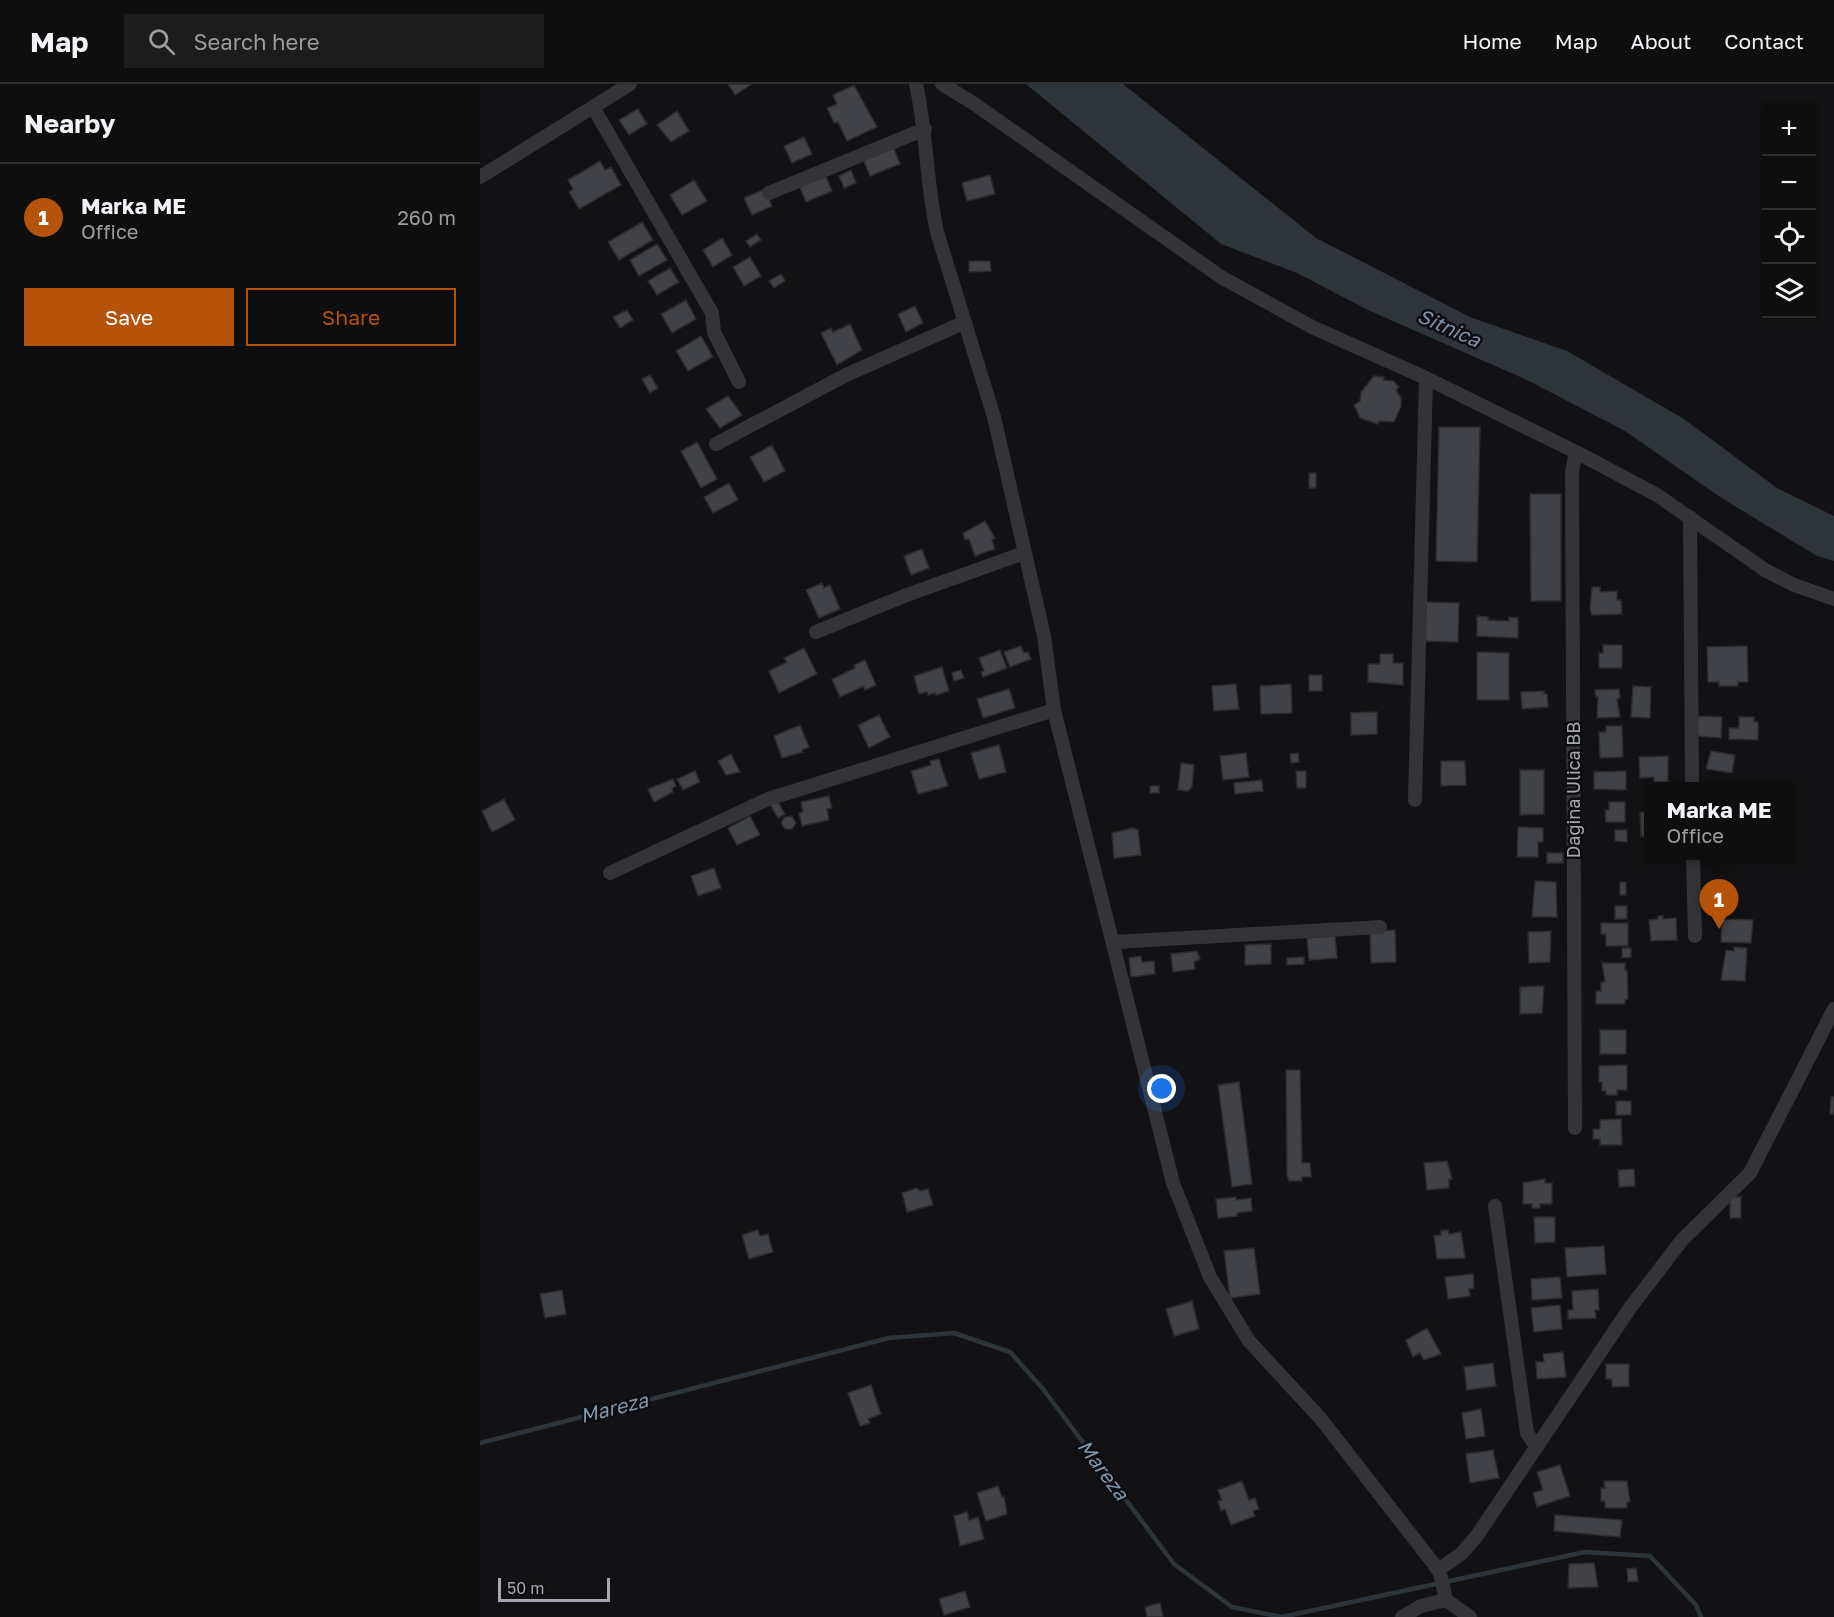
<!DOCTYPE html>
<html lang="en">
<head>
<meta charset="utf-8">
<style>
  body { margin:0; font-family:"Golos Text",sans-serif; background:#1c1c1d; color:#f1f3f6 }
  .controls { position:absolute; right:18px; top:18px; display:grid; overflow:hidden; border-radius:0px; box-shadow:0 2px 4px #0004 }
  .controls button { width:54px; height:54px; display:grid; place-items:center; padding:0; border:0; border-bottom:2px solid #2e2e2f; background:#0e0e0f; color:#f1f3f6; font:30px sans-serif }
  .scale { position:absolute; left:18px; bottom:15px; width:112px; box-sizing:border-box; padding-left:6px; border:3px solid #a5a9b3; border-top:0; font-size:16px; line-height:21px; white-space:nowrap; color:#a5a9b3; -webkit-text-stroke:4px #0d0d0f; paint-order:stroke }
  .you { position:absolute; left:682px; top:1005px; width:21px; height:21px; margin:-15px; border:4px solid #fff; border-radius:50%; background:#1a73e8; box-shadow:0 0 0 9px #1a73e833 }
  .badge { display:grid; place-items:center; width:39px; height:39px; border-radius:50%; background:#b45309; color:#fff; font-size:20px; font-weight:700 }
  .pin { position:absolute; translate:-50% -50px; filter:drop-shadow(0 2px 3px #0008) }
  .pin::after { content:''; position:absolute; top:32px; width:21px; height:18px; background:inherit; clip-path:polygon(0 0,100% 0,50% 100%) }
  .popup { position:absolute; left:1164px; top:698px; width:150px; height:78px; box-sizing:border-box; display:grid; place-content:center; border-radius:0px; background:#0e0e0f; filter:drop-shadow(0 2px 4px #0005); font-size:20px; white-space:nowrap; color:#9b9c9e }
  .popup b { font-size:22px; color:#f1f3f6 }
  .popup::after { content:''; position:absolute; left:50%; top:100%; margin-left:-12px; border:12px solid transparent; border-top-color:#0e0e0f }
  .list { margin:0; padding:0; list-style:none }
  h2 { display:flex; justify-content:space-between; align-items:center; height:78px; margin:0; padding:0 24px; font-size:26px }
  h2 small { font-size:20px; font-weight:400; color:#9b9c9e }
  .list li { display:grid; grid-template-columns:39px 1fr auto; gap:18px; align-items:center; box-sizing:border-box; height:108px; padding:0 24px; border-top:2px solid #2e2e2f }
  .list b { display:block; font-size:22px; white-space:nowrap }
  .list p { margin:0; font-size:20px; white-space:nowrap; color:#9b9c9e }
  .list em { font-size:20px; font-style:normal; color:#9b9c9e }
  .actions { display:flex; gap:12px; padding:18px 24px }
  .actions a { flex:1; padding:14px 0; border:2px solid #b45309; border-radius:0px; text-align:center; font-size:21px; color:#b45309 }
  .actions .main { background:#b45309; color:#fff }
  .icon { flex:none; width:33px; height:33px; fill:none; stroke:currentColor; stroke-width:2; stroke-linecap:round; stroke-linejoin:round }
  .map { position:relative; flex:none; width:1354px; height:1533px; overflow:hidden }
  header { display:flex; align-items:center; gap:36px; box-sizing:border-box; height:84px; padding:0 30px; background:#0e0e0f; border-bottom:2px solid #2e2e2f }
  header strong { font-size:28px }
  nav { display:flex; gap:33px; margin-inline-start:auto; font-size:21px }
  .search { width:420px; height:54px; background:#1c1c1d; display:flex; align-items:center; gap:15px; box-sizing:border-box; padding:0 21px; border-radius:0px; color:#9b9c9e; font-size:22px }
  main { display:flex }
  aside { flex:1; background:#0e0e0f }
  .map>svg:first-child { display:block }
  .water { fill:#2d353b }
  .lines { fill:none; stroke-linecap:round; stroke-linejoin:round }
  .stream { stroke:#2d353b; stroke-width:4.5 }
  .building { fill:#414247; stroke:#2c2c2f; stroke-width:1.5 }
  .minor { stroke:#343438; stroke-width:14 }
  .labels { text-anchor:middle; stroke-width:5; stroke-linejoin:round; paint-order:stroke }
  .street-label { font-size:18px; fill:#a5a9b3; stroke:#0d0d0f }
  .water-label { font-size:20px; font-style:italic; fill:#7f97ab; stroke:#0d0d0f }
</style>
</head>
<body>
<header>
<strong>Map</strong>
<div class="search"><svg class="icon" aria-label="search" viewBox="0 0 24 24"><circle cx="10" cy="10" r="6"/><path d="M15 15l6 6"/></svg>Search here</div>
<nav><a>Home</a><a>Map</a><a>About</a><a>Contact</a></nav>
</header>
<main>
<aside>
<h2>Nearby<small></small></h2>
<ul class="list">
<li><span class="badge">1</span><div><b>Marka ME</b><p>Office</p></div><em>260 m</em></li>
</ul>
<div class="actions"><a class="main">Save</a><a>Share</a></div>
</aside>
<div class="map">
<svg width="1354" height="1533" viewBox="0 0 1354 1533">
  <rect width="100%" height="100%" fill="#121214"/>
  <path class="water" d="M546,0H643L836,154L990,233L1087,267L1204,335L1297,404L1354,432V477L1337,472L1240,413L1145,347L1047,296L888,226L817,189L741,160Z"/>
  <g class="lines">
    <path class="stream" d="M0,1359L409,1254L474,1249L530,1268L563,1305L694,1480L752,1523L802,1533L1105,1468L1170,1472L1216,1521L1221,1533"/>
  </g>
  <path class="building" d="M248,0H272L255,11Z
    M374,1L397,43L367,57L358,38L354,39L347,24L357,20L353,11Z
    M158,25L167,40L149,51L139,36Z
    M197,27L209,47L191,58L177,41Z
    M324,53L332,70L312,79L304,62Z
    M413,62L420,80L390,92L383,75Z
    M120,77L125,86L131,83L141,101L99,125L89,108L93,105L88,96Z
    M371,86L376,99L364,104L359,92Z
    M344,88L352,107L326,118L318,99Z
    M510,91L515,110L487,117L482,99Z
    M214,96L227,117L202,131L190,111Z
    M285,105L292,122L272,131L264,114Z
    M162,138L173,156L139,176L128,158Z
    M277,150L281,156L270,163L266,157Z
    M242,154L252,171L233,183L223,166Z
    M177,160L187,176L159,192L150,176Z
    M270,173L281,192L264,202L253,183Z
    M489,177H510L511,187L489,188Z
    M190,184L199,198L177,211L168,197Z
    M301,190L305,197L294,204L289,197Z
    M206,216L216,235L192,249L181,230Z
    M435,222L443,239L426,248L418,230Z
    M147,226L153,236L140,244L133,233Z
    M370,240L382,266L357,281L341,249L351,244L353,248Z
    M221,252L233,273L208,287L196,267Z
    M170,291L178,304L170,309L162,295Z
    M894,292L904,293L903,296L913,297L919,303L916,306L921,314V322L914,338L899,337L898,340L880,334L874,321L880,317L881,308Z
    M248,312L262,331L240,344L226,325Z
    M959,343H1000L997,478L956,477Z
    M217,358L237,395L221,404L201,367Z
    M292,361L305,387L284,398L270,373Z
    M829,389H836V404H829Z
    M249,399L258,416L233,429L224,413Z
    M1050,410H1081V517H1051Z
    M505,437L515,454L512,456L515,465L495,472L489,455L485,456L483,449Z
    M442,465L449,484L431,491L424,472Z
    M342,499L344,504L350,501L360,525L339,534L326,506Z
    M1112,503H1120V508L1137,507V516H1141L1142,530L1112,531L1110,525Z
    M942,518L979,519L978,558L940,557Z
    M997,532L1008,533V536L1029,537V533L1038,534V554L997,552Z
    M1123,561H1142V584H1119V569H1123Z
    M541,562L544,569L548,568L551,575L530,583L524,568Z
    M1267,562L1268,598H1258V602H1239V598H1228L1227,563Z
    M324,564L337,590L299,609L289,587L307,578L304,574Z
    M520,566L527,584L503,593L501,588L504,587L499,574Z
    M997,568L1029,569V616H997Z
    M900,570H913V579H923V601L888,598V580H900Z
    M385,576L396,601L385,606L384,602L360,613L352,595L375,584L374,581Z
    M462,583L469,607L456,611L455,609L448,611L447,608L439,610L434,592Z
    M481,586L484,594L474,597L472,589Z
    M829,591H842V607H829Z
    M756,600L759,625L734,627L732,602Z
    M811,600L812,629L781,630L780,602Z
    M1153,602L1171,603L1170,634L1151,633Z
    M529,605L535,624L503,634L497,615Z
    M1139,605L1140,614L1137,615L1140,633L1117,634L1118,613H1116L1115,606Z
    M1064,607V610H1067L1068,623L1042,625L1041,608Z
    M897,628V650L871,651V629Z
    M399,631L410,653L389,664L378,641Z
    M1217,632L1242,633L1241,654L1216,652Z
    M1259,633H1274V638H1278V656L1249,655V644H1259Z
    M320,641L329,663L322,666L323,668L302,674L294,652Z
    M1126,642H1142L1143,673L1120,674L1119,648H1126Z
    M519,661L526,688L499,695L491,669Z
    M1231,667L1255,671L1252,689L1226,685Z
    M766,669L769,693L743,696L740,672Z
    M818,669L819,678L811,679L810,670Z
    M251,670L260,688L246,691L238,677Z
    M1188,672V698H1174V693L1160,694L1159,673Z
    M459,675L468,702L438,710L431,687L451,681L450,677Z
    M961,677H985L986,701L961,702Z
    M701,679L714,681L712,703L708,707L698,706Z
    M1040,686H1064V730L1040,731Z
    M215,687L220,698L203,706L197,695Z
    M816,687H826V704H817Z
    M1146,687V706L1114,705V688Z
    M193,695L196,702L192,704L193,708L174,718L168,705Z
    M782,696L783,707L755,710L754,699Z
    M670,702H679V709H670Z
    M349,712L352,724L347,725L349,736L322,742L319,729L323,728L321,718Z
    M24,715L35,736L12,748L2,727Z
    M296,715L305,730L298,734L289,719Z
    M1129,718H1145V738H1126L1125,726H1129Z
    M1160,728H1168V753H1161Z
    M270,732L280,751L257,761L248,744Z
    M312,732L316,739L312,745H305L301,739L305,733Z
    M1038,743L1063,744V758H1058V773H1037Z
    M653,744L658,746L661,771L634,774L632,749Z
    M1135,746H1147V758L1135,757Z
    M1067,769H1083V779H1067Z
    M234,784L241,804L218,812L211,792Z
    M1055,797L1076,798L1077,833H1052Z
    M1140,798H1146V811H1140Z
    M1135,822H1147V835H1135Z
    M1178,832H1183V835L1196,834L1197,856L1171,857L1169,836L1178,835Z
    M1242,835L1273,836L1271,859L1241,858Z
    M1121,839H1148V862H1126V850H1121Z
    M915,846L916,878L891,879L890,847Z
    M1071,847L1070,878L1049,879L1048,848Z
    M855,852L857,874L829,876L827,854Z
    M791,860V880L765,881V861Z
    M1254,863L1267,864L1265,897L1241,896L1246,866L1254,867Z
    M1142,864H1151V873L1142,874Z
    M717,867L720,875L714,878L715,885L693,888L691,870Z
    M661,872L662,878L674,877L675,890L651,893L649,874Z
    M824,873V880L807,881V874Z
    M1122,879H1145V886H1147L1148,915L1145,916V920H1116V907H1121V898H1125Z
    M1064,902L1062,929L1040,930V903Z
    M1120,946H1146V970H1120Z
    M1147,981V1006H1137V1011H1126V1007H1122V998H1119V982Z
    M806,986H820L822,1079H830L831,1093H822V1097H809L807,1091Z
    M759,998L772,1100L752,1103L738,1001Z
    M1351,1013H1354V1030H1350Z
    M1136,1017H1151V1031H1136Z
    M1141,1035L1142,1061H1120V1055H1113V1045H1120V1036Z
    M967,1077L972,1095H969V1104L947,1106L944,1079Z
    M1154,1085L1155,1102L1139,1103L1138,1086Z
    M1065,1095V1099H1072V1120H1060V1124H1052V1120H1043V1099Z
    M436,1104L441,1107L448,1105L453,1121L427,1128L422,1109Z
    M756,1113V1116L771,1114L772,1127L757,1129V1132L738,1134L736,1115Z
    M1250,1113H1261V1134H1250Z
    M1054,1133H1075V1158L1055,1159Z
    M278,1146L280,1152L288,1150L293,1168L269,1175L262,1151Z
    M968,1146L969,1150L981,1148L985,1174L957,1175L954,1152L961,1151V1147Z
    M1124,1162L1126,1190L1087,1193L1085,1164Z
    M774,1164L780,1210L750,1214L744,1167Z
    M993,1190L994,1204L989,1205L990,1212L968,1215L965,1193Z
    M1080,1193L1082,1214L1052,1216L1051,1195Z
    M1118,1205L1119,1226H1115L1116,1234L1088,1235V1226H1093L1092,1207Z
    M82,1206L86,1230L65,1234L60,1210Z
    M712,1217L719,1245L694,1252L686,1225Z
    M1080,1221L1082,1245L1054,1248L1051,1224Z
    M947,1244L961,1270L944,1276L940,1269L933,1273L926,1256Z
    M1083,1268L1086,1293L1057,1295L1056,1278H1064L1063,1270Z
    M1013,1279L1016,1302L987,1306L984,1283Z
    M1126,1280H1149V1302L1132,1303V1295H1126Z
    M391,1301L401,1330L388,1335L390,1339L380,1342L368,1309Z
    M1001,1325L1005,1352L986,1355L982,1329Z
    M1013,1366L1019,1394L990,1399L986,1370Z
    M1080,1381L1090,1412L1057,1423L1053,1409L1063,1406L1057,1388Z
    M762,1397L769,1416L775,1414L779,1425L773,1427L775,1432L751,1441L745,1425L741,1427L738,1417L742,1416L738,1406Z
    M1124,1397H1147L1150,1418H1147V1424H1125V1417H1121V1404H1125Z
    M518,1402L522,1413L524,1412L527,1430L506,1437L497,1409Z
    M487,1428L489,1436L498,1433L504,1455L480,1462L474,1432Z
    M1075,1431L1142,1436L1140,1453L1074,1447Z
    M1114,1479L1118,1503L1088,1504L1089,1480Z
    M1156,1484L1158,1497L1148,1498L1147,1485Z
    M485,1507L490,1523L464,1531L459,1515Z
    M680,1519L683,1533H667L665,1523Z"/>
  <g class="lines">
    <path class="minor" d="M436,0C447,49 446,99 457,148L514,333L564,552L574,626L693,1099L730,1193L769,1257L841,1335L953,1479L960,1489L966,1516
      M462,0L493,19L741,193L832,243L946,294L1096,368L1177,411L1285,486L1314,501L1354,515
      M113,23L232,229L234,248L259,298
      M0,93L150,0
      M289,109L445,45
      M236,360L366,291L483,239
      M1210,433L1212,702
      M336,548L424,512L544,469
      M935,716L946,294
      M1213,772L1215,852
      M130,789L288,715L574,626
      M635,858L900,843
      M1095,1044L1092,388L1096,368
      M1015,1122L1047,1349L1055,1361
      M958,1486L981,1470L996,1453L1150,1224L1202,1156L1270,1089L1354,925
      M966,1516L990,1533
      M922,1533L941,1522L966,1516"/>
  </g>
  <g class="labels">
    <g class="street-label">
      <text transform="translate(1094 706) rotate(-90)" y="6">Dagina Ulica BB</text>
    </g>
    <g class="water-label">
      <text transform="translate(969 244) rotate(24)" y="7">Sitnica</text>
      <text transform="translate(134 1324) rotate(-14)" y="7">Mareza</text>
      <text transform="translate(623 1386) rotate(53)" y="7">Mareza</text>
    </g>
  </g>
</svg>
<div class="controls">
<button>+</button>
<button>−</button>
<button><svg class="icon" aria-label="locate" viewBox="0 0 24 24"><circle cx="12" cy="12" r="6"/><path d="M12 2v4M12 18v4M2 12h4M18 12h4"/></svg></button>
<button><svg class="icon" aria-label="layers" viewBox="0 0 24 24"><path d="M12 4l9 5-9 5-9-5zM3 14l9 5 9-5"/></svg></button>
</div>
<div class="scale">50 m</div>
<div class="you"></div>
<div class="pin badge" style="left:1239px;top:845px">1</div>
<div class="popup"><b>Marka ME</b>Office</div>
</div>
</main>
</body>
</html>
